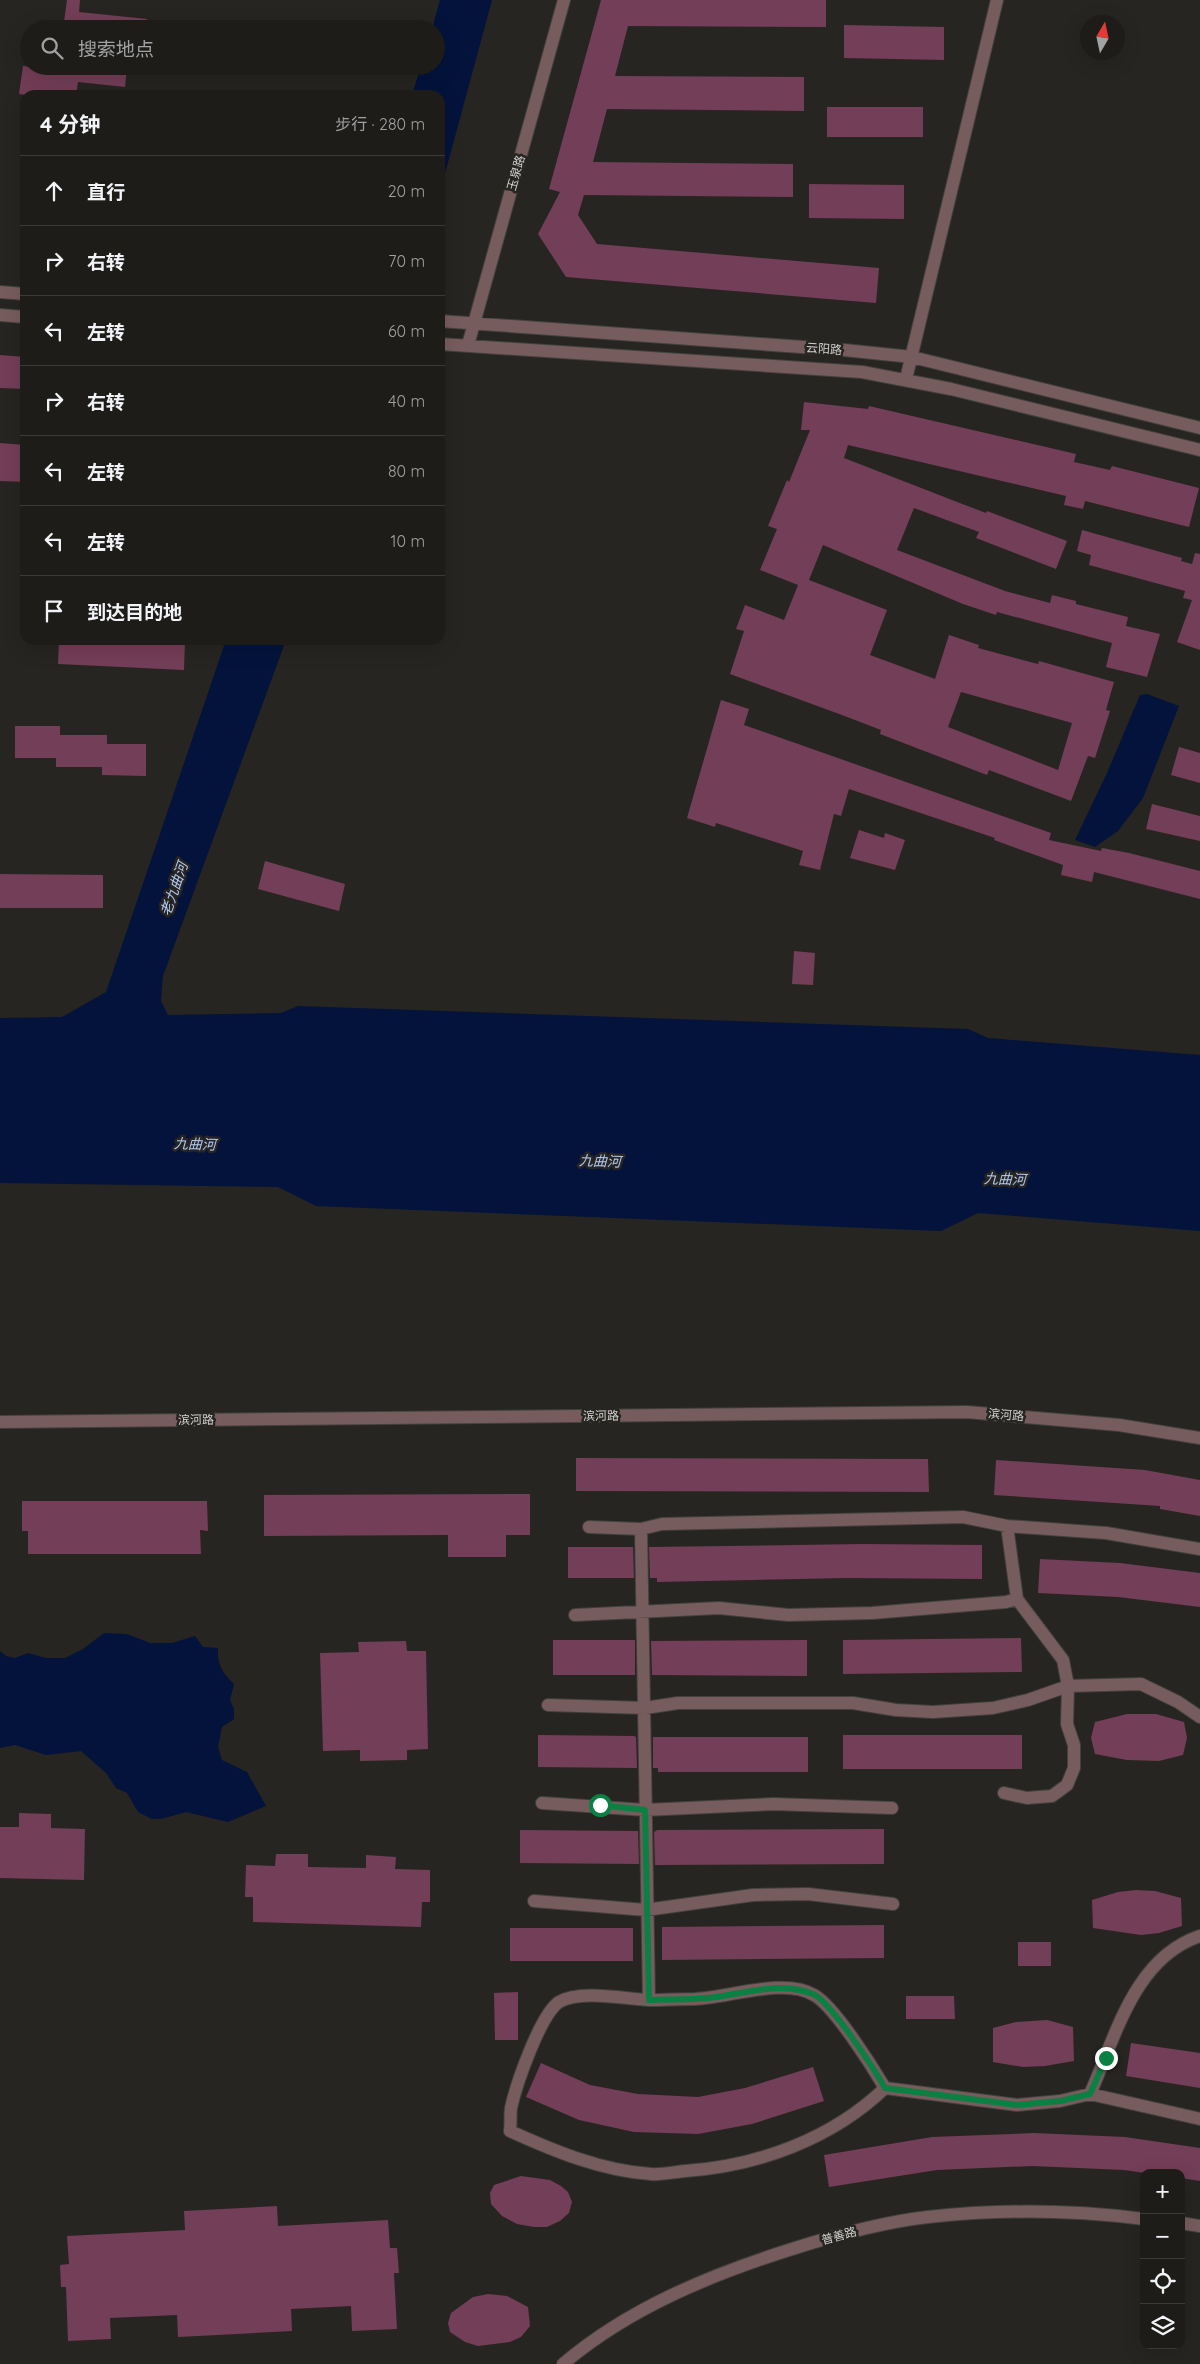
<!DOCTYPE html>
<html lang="zh">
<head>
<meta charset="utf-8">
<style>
  body { margin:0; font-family:Quicksand,"Noto Sans SC",sans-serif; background:#252522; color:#f1f3f6 }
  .controls { position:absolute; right:15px; bottom:15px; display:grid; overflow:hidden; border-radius:10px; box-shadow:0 5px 20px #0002 }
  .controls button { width:45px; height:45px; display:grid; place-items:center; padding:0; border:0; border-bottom:1px solid #3b3a38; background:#1d1c19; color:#f1f3f6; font:25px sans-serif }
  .compass { position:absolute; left:1080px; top:15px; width:45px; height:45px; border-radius:50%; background:#1d1c19; box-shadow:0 5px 20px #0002; rotate:9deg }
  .stop { position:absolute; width:15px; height:15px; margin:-11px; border:4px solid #0b8043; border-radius:50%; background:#fff }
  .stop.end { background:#0b8043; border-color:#fff; box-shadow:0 1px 5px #0008 }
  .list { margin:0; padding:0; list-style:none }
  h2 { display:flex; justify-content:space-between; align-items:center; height:65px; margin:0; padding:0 20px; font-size:21px }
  h2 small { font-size:16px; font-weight:400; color:#a0a1a2 }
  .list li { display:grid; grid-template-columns:32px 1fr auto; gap:15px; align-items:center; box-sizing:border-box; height:70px; padding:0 20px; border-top:1px solid #3b3a38 }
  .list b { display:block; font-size:19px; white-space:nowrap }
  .list em { font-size:16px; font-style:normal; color:#a0a1a2 }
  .icon { flex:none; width:28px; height:28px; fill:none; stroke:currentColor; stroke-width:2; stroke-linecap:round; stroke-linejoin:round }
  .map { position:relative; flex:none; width:1200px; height:2364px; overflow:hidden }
  .search { position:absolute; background:#1d1c19; box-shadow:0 5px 20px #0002; left:20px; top:20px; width:425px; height:55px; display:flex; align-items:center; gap:12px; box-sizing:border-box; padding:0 18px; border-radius:28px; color:#a0a1a2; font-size:19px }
  .panel { position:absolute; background:#1d1c19; box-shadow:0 5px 20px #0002; left:20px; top:90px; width:425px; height:555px; border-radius:15px }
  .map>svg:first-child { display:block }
  .water { fill:#03133b }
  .building { fill:#733e57; fill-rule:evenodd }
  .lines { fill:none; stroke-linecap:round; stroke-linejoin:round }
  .minor-casing { stroke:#42413d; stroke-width:14 }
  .minor { stroke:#775c5d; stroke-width:12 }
  .route { stroke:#0b8043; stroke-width:6 }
  .labels { text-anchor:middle; stroke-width:5; stroke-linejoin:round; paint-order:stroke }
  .street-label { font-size:12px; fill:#d2d1ce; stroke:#272521 }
  .water-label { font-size:14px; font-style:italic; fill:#b2c9f5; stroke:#272521 }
</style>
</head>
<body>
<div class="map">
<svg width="1200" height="2364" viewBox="0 0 1200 2364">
  <rect width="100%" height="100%" fill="#272521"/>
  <path class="water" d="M440,0H492L440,192V95H412L421,66H436V29H432Z
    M226,640H286L163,976L161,1001L168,1015L281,1013L298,1006L968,1029L988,1038L1200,1055V1231L978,1213L941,1231L316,1206L278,1187L0,1183V1018L62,1017L106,992Z
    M1147,694L1179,706L1143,798L1118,831L1095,847L1075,840L1107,773L1140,695Z
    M104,1633L127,1634L150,1643H172L195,1636L203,1647L218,1648C217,1664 222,1673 234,1684L230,1700L234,1709V1719L222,1727L218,1747L222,1760L247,1772L266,1806L228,1822L186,1812L161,1819H152L138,1812L127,1793L116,1788L106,1773L81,1751L46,1755L15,1745L0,1748V1651L6,1656L15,1658L28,1653L46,1658H65L83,1649Z"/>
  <path class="building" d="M67,0H80L79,12L147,19V29H63Z
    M601,0H826V27L628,26L615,76L804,77V111L607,109L593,162L793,164V197L584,195L578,215L597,244L879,268L876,303L566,277L538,234L560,192L549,189Z
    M844,25L944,27V60L844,58Z
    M23,66L59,71V66H127L125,87L78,82L76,95H27L19,94Z
    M827,107H923V137H827Z
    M809,184L904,185V219L809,218Z
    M0,355L25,357V389L0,388Z
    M804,402L868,409L869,406L1076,454L1074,462L1110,470L1112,466L1199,488L1189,527L1085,501L1083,509L1064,505L1066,496L848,445L844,458L965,505L986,513L987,511L1067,541L1056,569L976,538L979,532L914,508L897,550L1005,591L1050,603L1052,595L1076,601V604L1128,617L1126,626L1160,634L1147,677L1106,667L1112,643L997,612L996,615L963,604L823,545L809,580L887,610L870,655L935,679L949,635L979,645L978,648L1038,664L1039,661L1114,682L1106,710L1110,711L1095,758L1088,756L1071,801L989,770L987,775L880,734L881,730L842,715L730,674L744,631L736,629L745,605L784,620L798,585L760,570L777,529L768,526L787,480L789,482L810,430H801ZM961,692L1072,723L1058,770L948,727Z
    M0,443L25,445V482L0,481Z
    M1082,530L1182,558L1181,561L1192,564L1195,553L1200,554V650L1177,642L1192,600L1183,598L1185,591L1089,565L1091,555L1077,551Z
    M59,640H185L184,670L58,664Z
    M721,700L749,709L744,725L1051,833L1049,840L1101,851L1102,848L1129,853L1200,871V899L1094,872L1092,882L1061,875L1063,865L994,840L995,838L849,789L841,816L834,814L820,870L799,865L803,851L716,823L715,827L687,818Z
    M15,726H60V735H107V744H146V776L102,775V767H56V758H15Z
    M1179,747L1200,753V783L1171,775Z
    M1152,804L1200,816V841L1146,829Z
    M859,830L884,838L885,833L905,840L895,870L850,858Z
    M265,861L345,884L339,911L258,889Z
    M0,874L103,875V908H0Z
    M794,951L815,953L813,985L792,984Z
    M576,1458L928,1459L929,1492L576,1491Z
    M996,1460L1145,1470L1200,1480V1516L1160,1509V1506L994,1495Z
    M530,1494V1535H506V1557H448V1535L264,1536V1495Z
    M22,1501H207L208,1531L200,1530L201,1554H28V1531H22Z
    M862,1544L982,1545V1579L846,1578L657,1582V1578H650L649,1547Z
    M568,1547H633L634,1578H568Z
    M1040,1559L1120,1563L1200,1573V1607L1118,1597L1038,1593Z
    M1021,1638L1022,1672L843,1674V1640Z
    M553,1640H635V1675H553Z
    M807,1640V1676L652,1675L651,1641Z
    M406,1641L407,1651H426L428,1749L407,1750V1760L360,1761V1750L323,1751L320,1653L359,1652L358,1642Z
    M1127,1714H1156L1184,1722L1187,1738L1183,1755L1159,1761L1127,1760L1095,1754L1091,1738L1095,1722Z
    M538,1735L634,1736L636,1737L637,1768L538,1767Z
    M843,1735H1022V1769H843Z
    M653,1737H808V1772H658V1768H653Z
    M19,1813L51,1814V1828L85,1829L84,1880L0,1878V1827H19Z
    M884,1829V1864L655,1865L654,1832L657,1830Z
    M520,1830L638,1831L639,1864L520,1863Z
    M276,1854H308V1867L366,1868V1855L396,1857L395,1869L430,1870V1902H422L421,1927L253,1922V1897H245L246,1865L275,1866Z
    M1136,1890L1155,1891L1181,1898L1182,1926L1159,1933L1141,1935L1093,1928L1092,1900L1118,1892Z
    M884,1925V1958L662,1960V1927Z
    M510,1928H633V1961H510Z
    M1018,1942H1051V1966H1018Z
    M518,1992V2040H495L494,1993Z
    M906,1996H954L955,2019H906Z
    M1047,2020L1073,2027L1074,2061L1045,2066L1023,2067L993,2062V2028L1016,2022Z
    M1131,2043L1200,2053V2088L1126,2076Z
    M541,2063L590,2085L638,2094L698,2097L745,2088L813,2067L824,2101L752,2124L698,2134L634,2132L579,2120L526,2097Z
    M1034,2133L1125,2137L1200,2148V2181L1181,2178V2173H1145L1124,2170L1032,2166L937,2170L829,2187L824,2155L932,2137Z
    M521,2176L550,2180L561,2186L568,2192L572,2202L569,2213L560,2221L547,2227H534L517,2224L502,2216L491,2204L490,2193L494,2185Z
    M277,2206L278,2226L388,2220L390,2248H397L399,2273H394L397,2329L352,2331L351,2306L291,2309L292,2331L178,2337L177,2315L110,2318L111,2339L68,2341L66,2287H61L60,2265L69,2264L67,2236L185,2230L184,2211Z
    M488,2294L507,2296L528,2307L530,2326L521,2337L510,2342L478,2346L465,2342L450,2332L448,2323L451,2313L473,2297Z"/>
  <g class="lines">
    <defs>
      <path id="minor" d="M0,292L25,294
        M0,315L25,317
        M440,321L844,350L912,357L1200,428
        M440,344L862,372L951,389L1200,450
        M468,345L564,0
        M906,379L997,0
        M0,1422L967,1412L1119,1425L1200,1438
        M589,1527L641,1529L662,1524L963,1517L1007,1526L1106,1533L1200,1549
        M641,1529L649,2000
        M575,1615L719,1608L788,1615L872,1613L1006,1602L1017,1599
        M548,1705L645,1708L678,1703H853L896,1710L933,1712L993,1708L1028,1700L1068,1686L1141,1684L1178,1702L1200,1717
        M1004,1793L1027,1798L1052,1796L1067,1785L1074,1768V1745L1067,1724L1068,1686L1063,1660L1017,1599L1007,1526
        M542,1803L645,1810L773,1804L892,1808
        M534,1901L646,1910L753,1895L808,1894L893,1904
        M885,2088C872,2066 834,2006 814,1995C784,1977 728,1998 695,1999C680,1999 664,2000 649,2000C625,1999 580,1989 559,2002C540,2015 516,2085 511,2108C510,2115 511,2124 510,2131C554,2151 602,2171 651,2174C662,2175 674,2172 685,2171C758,2166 832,2139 885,2088L1017,2105L1060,2101L1090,2094L1200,2119
        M1090,2094C1116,2036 1134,1958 1200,1936
        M1181,2223L1200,2226
        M563,2364C629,2308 710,2275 792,2249C836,2235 882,2222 928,2217C1000,2209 1072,2210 1144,2219"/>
    </defs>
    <use href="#minor" class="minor-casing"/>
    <use href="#minor" class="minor"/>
  </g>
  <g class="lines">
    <path class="route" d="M600,1805L645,1810L649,2000C668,1999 688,2000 707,1998C741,1995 779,1980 813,1994C831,2002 874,2069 885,2088L1017,2105L1060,2101L1090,2094L1106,2058"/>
  </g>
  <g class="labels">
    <g class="street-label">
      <text transform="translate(516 173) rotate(-74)" y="4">玉泉路</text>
      <text transform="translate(824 349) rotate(4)" y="4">云阳路</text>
      <text transform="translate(1006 1415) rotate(5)" y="4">滨河路</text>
      <text transform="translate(601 1416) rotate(-1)" y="4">滨河路</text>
      <text transform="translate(196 1420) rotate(-1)" y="4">滨河路</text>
      <text transform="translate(839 2236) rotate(-15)" y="4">普善路</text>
    </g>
    <g class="water-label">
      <text transform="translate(174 889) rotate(-71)" y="5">老九曲河</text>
      <text transform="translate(195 1144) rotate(2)" y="5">九曲河</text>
      <text transform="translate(600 1161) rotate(2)" y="5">九曲河</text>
      <text transform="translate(1005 1179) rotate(2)" y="5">九曲河</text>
    </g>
  </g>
</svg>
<div class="controls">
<button>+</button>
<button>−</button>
<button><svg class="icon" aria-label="locate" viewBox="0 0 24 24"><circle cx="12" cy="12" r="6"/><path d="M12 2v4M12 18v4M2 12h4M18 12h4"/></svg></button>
<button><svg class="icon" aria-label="layers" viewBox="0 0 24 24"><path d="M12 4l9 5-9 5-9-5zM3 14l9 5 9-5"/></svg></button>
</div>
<svg class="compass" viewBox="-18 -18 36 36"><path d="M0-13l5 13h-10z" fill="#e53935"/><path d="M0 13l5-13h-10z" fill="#a0a1a2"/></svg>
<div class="stop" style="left:600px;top:1805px"></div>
<div class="stop end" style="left:1106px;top:2058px"></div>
<div class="search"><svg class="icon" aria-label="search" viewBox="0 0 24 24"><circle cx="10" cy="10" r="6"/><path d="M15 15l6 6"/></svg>搜索地点</div>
<section class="panel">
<h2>4 分钟<small>步行 · 280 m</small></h2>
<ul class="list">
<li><svg class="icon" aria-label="ahead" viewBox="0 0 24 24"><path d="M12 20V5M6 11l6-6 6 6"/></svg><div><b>直行</b></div><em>20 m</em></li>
<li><svg class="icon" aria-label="right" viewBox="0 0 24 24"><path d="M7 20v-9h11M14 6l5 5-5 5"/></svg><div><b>右转</b></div><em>70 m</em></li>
<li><svg class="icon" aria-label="left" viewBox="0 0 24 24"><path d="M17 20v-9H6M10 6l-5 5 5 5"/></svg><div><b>左转</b></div><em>60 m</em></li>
<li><svg class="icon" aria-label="right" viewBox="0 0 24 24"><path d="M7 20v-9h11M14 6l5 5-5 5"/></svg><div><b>右转</b></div><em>40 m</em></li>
<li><svg class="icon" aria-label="left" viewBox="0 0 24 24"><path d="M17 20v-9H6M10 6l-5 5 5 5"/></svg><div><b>左转</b></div><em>80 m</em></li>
<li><svg class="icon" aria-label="left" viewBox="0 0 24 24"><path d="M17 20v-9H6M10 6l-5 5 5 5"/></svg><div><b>左转</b></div><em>10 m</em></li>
<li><svg class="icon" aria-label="arrive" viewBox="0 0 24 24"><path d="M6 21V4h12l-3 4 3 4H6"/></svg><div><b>到达目的地</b></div></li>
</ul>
</section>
</div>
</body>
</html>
